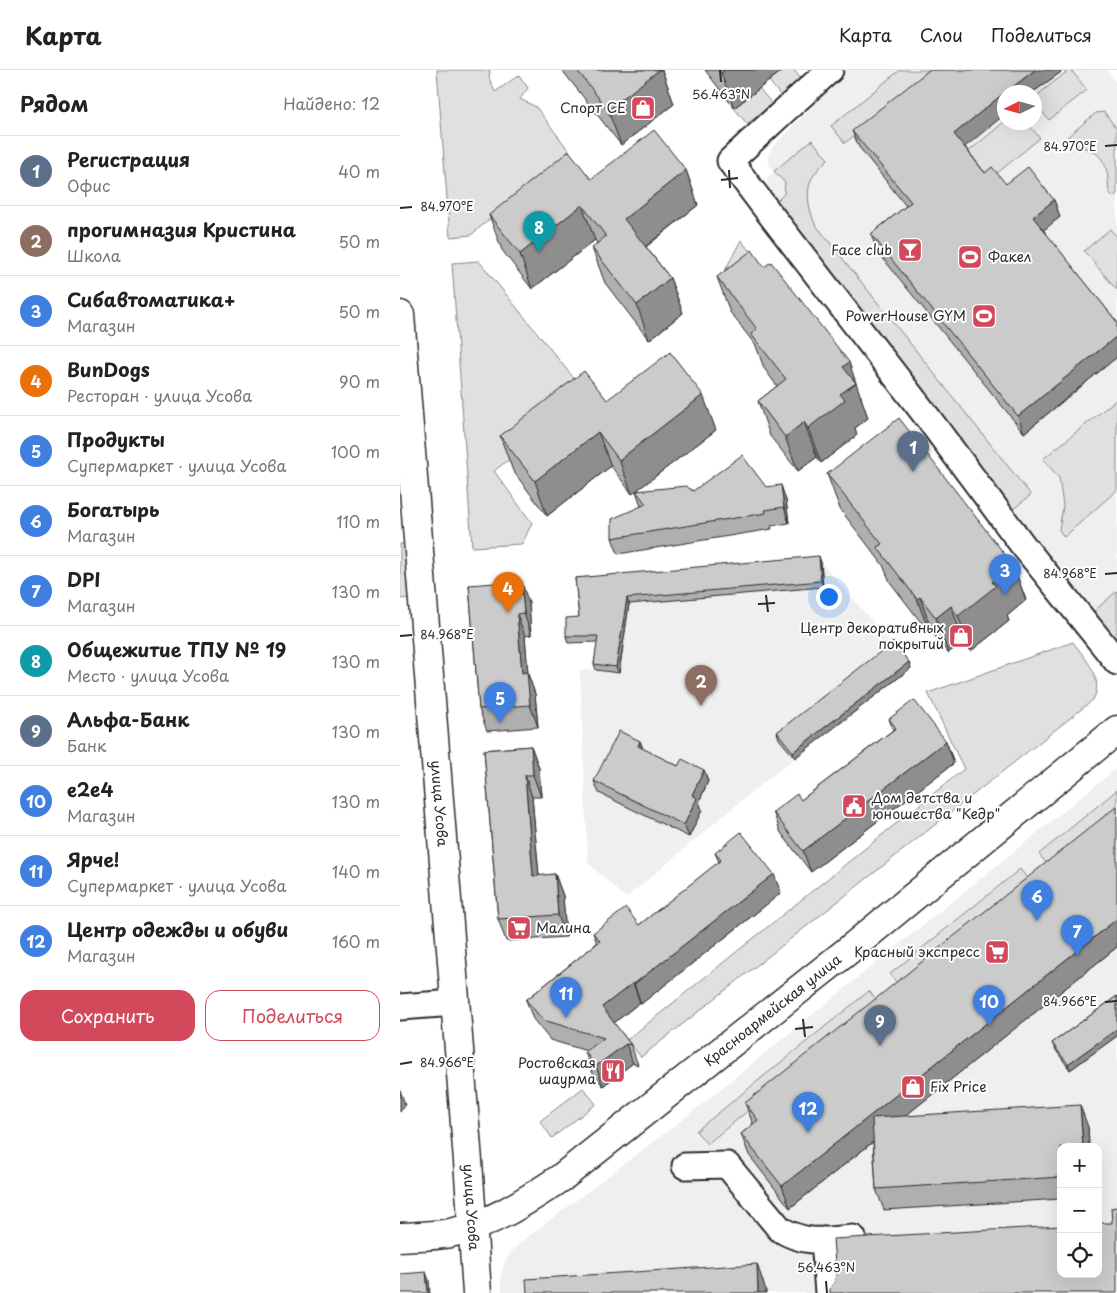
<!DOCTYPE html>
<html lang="ru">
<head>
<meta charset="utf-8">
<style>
  body { margin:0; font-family:"Playpen Sans",sans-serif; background:#f6f6f6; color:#222 }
  .controls { position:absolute; right:15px; bottom:15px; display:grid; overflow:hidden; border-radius:10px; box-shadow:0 5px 20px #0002 }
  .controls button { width:45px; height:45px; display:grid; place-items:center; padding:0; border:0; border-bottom:1px solid #e0e0e0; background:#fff; color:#222; font:25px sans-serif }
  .compass { position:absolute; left:597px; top:15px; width:45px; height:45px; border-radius:50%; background:#fff; box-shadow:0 5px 20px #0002; rotate:265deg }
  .you { position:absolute; left:428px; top:526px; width:18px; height:18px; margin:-12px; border:4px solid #fff; border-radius:50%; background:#1a73e8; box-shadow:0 0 0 8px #1a73e833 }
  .badge { display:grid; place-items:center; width:32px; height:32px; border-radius:50%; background:#d1495b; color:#fff; font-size:16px; font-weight:700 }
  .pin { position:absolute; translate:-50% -41px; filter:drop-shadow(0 1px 2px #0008) }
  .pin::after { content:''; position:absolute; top:26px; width:18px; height:15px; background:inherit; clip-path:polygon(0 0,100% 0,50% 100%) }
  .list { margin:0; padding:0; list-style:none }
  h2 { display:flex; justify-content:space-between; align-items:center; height:65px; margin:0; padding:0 20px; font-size:21px }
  h2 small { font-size:16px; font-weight:400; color:#767676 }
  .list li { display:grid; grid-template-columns:32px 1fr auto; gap:15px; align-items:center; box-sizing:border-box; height:70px; padding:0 20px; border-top:1px solid #e0e0e0 }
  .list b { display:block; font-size:19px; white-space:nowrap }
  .list p { margin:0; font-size:16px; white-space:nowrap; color:#767676 }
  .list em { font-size:16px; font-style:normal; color:#767676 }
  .actions { display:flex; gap:10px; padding:15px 20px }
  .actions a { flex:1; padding:11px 0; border:1px solid #d1495b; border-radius:15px; text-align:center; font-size:18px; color:#d1495b }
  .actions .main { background:#d1495b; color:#fff }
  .icon { flex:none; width:28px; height:28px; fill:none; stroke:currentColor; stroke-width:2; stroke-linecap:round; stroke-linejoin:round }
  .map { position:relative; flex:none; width:717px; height:1223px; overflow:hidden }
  header { display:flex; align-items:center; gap:30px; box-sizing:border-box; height:70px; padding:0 25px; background:#fff; border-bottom:1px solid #e0e0e0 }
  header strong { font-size:24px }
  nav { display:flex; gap:28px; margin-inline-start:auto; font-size:18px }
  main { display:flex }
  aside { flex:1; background:#fff }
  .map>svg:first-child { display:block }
  .built { fill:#efefef; fill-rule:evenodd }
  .green { fill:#e0e0e0; stroke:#868686 }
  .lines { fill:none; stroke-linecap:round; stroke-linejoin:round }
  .minor-casing { stroke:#2b2b2b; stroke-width:29 }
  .major-casing { stroke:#2b2b2b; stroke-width:31 }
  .minor { stroke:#fff; stroke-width:25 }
  .major { stroke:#fff; stroke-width:28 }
  .wall { fill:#afafaf; stroke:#2b2b2b }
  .shaded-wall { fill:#8e8e8e; stroke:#2b2b2b }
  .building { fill:#cbcbcb; stroke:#2b2b2b }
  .ticks { fill:none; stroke:#2b2b2b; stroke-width:2 }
  .labels { text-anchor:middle; stroke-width:4; stroke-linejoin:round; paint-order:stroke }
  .poi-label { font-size:14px; fill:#2b2b2b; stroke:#fff; text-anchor:end }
  .street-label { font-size:14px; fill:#2b2b2b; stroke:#fff }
  .ticks-label { font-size:12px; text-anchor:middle; fill:#2b2b2b; stroke:#fff; stroke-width:4; stroke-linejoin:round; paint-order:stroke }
</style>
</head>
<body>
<header>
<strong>Карта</strong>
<nav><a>Карта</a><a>Слои</a><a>Поделиться</a></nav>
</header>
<main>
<aside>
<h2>Рядом<small>Найдено: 12</small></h2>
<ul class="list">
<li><span class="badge" style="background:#5c6f8a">1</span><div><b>Регистрация</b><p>Офис</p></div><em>40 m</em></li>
<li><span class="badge" style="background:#8d6e63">2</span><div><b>прогимназия Кристина</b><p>Школа</p></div><em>50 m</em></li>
<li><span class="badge" style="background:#3f7fe0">3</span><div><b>Сибавтоматика+</b><p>Магазин</p></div><em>50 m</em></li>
<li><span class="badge" style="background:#e8710a">4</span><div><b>BunDogs</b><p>Ресторан · улица Усова</p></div><em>90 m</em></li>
<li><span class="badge" style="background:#3f7fe0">5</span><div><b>Продукты</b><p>Супермаркет · улица Усова</p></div><em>100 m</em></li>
<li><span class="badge" style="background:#3f7fe0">6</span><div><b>Богатырь</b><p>Магазин</p></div><em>110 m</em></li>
<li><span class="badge" style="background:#3f7fe0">7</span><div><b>DPI</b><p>Магазин</p></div><em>130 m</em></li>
<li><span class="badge" style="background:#0f9aa8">8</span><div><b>Общежитие ТПУ № 19</b><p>Место · улица Усова</p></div><em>130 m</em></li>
<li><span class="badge" style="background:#5c6f8a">9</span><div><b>Альфа-Банк</b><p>Банк</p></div><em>130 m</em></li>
<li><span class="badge" style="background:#3f7fe0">10</span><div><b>e2e4</b><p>Магазин</p></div><em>130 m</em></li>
<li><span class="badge" style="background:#3f7fe0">11</span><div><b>Ярче!</b><p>Супермаркет · улица Усова</p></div><em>140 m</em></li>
<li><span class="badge" style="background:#3f7fe0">12</span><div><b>Центр одежды и обуви</b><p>Магазин</p></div><em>160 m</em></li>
</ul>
<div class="actions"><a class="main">Сохранить</a><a>Поделиться</a></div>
</aside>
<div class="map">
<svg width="717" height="1223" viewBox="0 0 717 1223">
  <rect width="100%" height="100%" fill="#fff"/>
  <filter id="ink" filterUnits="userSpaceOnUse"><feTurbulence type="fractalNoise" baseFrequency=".02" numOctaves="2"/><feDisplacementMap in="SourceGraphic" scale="10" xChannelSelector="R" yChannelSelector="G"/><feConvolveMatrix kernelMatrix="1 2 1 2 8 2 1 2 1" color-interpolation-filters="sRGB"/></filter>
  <g filter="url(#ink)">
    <path class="built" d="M446,0H707L717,14V521L691,544L612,440L369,127L367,118V109L374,101L369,94L368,85L373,77ZM604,22H634V52H604Z
      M421,492L495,578L380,668L395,688L348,725L226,828L188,793L180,600H196L219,603L229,534L423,517Z
      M717,698V764L349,1085L390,1138L717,877V1223H102L101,1207L104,1193L112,1181L125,1169L286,1047ZM661,1077H698V1204H661Z"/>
    <path class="green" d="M37,0H90L89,8L95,22L119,5L128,18L120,29L136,37L170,82L71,165L50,167Z
      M383,0H394L402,10L381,26L369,11Z
      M500,0H536L445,73L431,56Z
      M669,0H671L687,20L649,50L635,33V27Z
      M359,18L372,34L347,54L334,38Z
      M704,42L717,59V124L713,127C707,120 709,119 708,109C706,86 694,78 672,75L666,68L696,43Z
      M604,52L627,53L640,68L590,109L568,82Z
      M412,70L428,89C422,95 416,101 412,108C405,122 409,140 415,154L631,425L612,440L375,133L384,124L385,113L374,101Z
      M710,159L717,167V220L684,181Z
      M341,170L359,193L320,210Z
      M79,191L189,327L94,401L132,453L122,474L72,477L52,193Z
      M717,329V420L664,467L659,460L663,436L659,408L643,389Z
      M0,474H4L8,528L0,529Z
      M717,521V574L691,544Z
      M673,572C685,589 705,608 693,630L241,987L227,970L564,699L528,623Z
      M717,720V744L650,798L639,784Z
      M620,799L631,813L501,918L490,904Z
      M469,921L480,934L307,1074L296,1061Z
      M183,1018L196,1034L152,1068L140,1051Z"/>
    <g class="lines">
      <defs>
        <path id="minor" d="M430,0L384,41L330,91L360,131L528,348L622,474L717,592
          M0,937L55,933
          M285,1096L327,1095L380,1159C406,1175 425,1170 453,1168
          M424,1170L428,1223"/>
        <g id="major">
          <path id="s1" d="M0,245L68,1091L77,1223"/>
          <path id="s2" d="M0,1167C17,1166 34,1166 50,1163C91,1155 127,1130 161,1108L445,883L717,660"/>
        </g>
      </defs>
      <use href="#minor" class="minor-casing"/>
      <use href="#major" class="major-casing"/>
      <use href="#minor" class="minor"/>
      <use href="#major" class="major"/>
    </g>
    <path class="wall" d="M162,0H262L274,34L221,75Z
      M305,0H383L334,38Z
      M661,2L633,22H604L565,77L585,103L606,114L654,130L660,147L643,160L717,252V287L624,363L477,181L471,164L506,136L459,77L452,61Z
      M286,100L298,135L246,177L270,208L283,243L249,270L205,213L192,178L197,173L195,170L132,219L102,180L89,145L191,109Z
      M317,207L462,327L461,328L468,348L455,358L457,365L421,393L417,387L398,401L370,366L358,331L377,316L364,298L356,276L330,242Z
      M207,330L316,360L236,421H293L366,417L386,430L389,453L371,456L372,459L218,484L212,468L241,436L236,421L232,424L211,396L147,446L113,401L100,366Z
      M427,404L613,495L626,530L607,546L609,551L571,581L564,571L548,583L532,562L530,564L490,512L483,495L440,439Z
      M421,492L423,517L229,534L219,603L196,600L194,594L198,572L168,573L166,566L179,547L175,508Z
      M69,515L129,533L131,565L125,566L128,604L135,624L138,657L87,661L79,639Z
      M509,592L511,598L395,688L379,669L377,662Z
      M489,649L546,671L554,693L411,802L381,763L373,742L401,730L493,660Z
      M240,671L243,679L278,696L304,700L308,711L299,732L302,740L289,767L199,723L194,711Z
      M131,676L139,698L141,727H132L139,806L155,804L163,826L166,867L106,871L98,849L84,680Z
      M315,783L381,823L241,934L240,932L214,953L231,975L238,995L233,993L203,1016L192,1002L185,982L187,981L150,970L133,949L126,930L197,873L193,863L239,855L319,792Z
      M717,877L505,1046L688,1057L689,1077H661V1129L484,1140L476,1119L473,1072L390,1138L349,1085L341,1064L353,1054L345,1033Z
      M717,926V966L670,1000L655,979L652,973Z"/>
    <path class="shaded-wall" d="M255,0H262L274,34L221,75L208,40Z
      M325,0H383L334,38L321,3Z
      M635,0H660L661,2L633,22H606Z
      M604,23V45L560,81L554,64Z
      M286,100L298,135L236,184L224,149Z
      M654,130L660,147L639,164L633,147Z
      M182,135L195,170L132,219L120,184Z
      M270,208L283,243L249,270L237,235Z
      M717,266V287L624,363L618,346Z
      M449,292L468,348L455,358L457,365L421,393L408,358L440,324L443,297Z
      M303,325L316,360L232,424L219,390Z
      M404,352L417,387L398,401L385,367Z
      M198,362L211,396L147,446L135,411Z
      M381,415L386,430L389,453L384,437Z
      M419,486L421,492L423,517L421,511Z
      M613,495L626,530L607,546L609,551L571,581L558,546L592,512Z
      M121,511L129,533L131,565L124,543Z
      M520,527L532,562L530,564L517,529Z
      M227,528L229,534L219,603L216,597Z
      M551,536L564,571L548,583L536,548Z
      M117,544L125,566L128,604L135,624L138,657L130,635L122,603Z
      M509,592L511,598L395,688L393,682Z
      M240,671L244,683L238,676Z
      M546,671L554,693L411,802L403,781Z
      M131,676L139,698L141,727L133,705Z
      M304,700L308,711L299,732L302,740L289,767L284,755L292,725Z
      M125,705L132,727L141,828L133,806Z
      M155,804L163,826L166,867L158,845Z
      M374,804L381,823L241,934L234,914Z
      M717,849V877L390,1138L382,1116Z
      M233,913L240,932L209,957L202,937Z
      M717,959V966L670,1000L668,994Z
      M226,974L233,993L203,1016L196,996Z
      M0,1020L5,1034L0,1042Z
      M680,1035L688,1057L689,1077H683Z
      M357,1194L366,1220V1223H358Z
      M26,1202L29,1210L30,1223H28Z"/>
    <path class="building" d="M177,0H259L208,40Z
      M319,0H325L321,3Z
      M529,0H635L606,22H604V23L554,64L585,103L592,97L606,114L628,97L654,130L633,147L717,252V266L618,346L471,164L511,132L452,61Z
      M254,60L286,100L224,149L270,208L237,235L192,178L206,166L182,135L120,184L89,145L169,81L191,109Z
      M352,180L364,197L371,192L449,292L443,297L456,313L440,324L445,330L408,358L404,352L385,367L358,331L386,309L351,264L357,259L317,207Z
      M270,282L303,325L219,390L198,362L135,411L100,366L184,301L207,330Z
      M499,348L613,495L592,512L596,516L558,546L551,536L536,548L520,527L517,529L477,477L482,474L427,404Z
      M342,385L366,417L381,415L384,437L365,440L366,443L212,468V449L246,434L236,421L286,416L293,421Z
      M419,486L421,511L227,528L216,597L194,594L198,566H166V548L179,547L175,508Z
      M121,511L124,543L117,544L122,603L127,602L130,635L79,639L69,515Z
      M493,572L509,592L393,682L377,662Z
      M514,630L546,671L403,781L373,742L397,724L401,730L496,658L489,649Z
      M219,661L240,671L238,676L278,696L282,689L304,700L292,725L297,728L284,755L194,711Z
      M131,676L133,705H125L133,806L155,804L158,845L98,849L84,680Z
      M717,736V849L382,1116L341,1064L358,1050L345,1033Z
      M341,762L374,804L234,914L233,913L202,937L231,975L226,974L196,996L185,982L204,968L143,950L126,930L200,871L193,863L226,838L239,855L321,790L315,783Z
      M717,926V959L668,994L652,973Z
      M680,1035L683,1077H661V1107L476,1119L472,1048Z
      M717,1137V1223H430V1218L434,1213L436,1205L433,1169L661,1156V1204H698V1153H712L711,1138Z
      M357,1194L358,1223H127L126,1209Z
      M26,1202L28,1223H0V1204Z"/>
  </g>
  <path class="ticks" d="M320,0L321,12M705,76L717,75M329,100L330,118M321,110L338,108M0,138L12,137M705,504L717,503M366,525L368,542M358,534L375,533M0,566L12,565M705,932L717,931M403,949L405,967M395,959L413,957M0,994L12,992M426,1211L427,1223"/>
  <defs>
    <symbol id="shop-square" viewBox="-11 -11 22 22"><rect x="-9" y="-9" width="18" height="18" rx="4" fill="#d1495b" stroke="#fff"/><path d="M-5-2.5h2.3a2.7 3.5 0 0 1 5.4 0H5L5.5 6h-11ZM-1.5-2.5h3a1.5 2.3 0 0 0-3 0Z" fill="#fff"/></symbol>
    <symbol id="bar-square" viewBox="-11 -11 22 22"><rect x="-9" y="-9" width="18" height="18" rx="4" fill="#d1495b" stroke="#fff"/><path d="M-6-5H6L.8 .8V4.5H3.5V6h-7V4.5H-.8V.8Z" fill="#fff"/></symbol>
    <symbol id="stadium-square" viewBox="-11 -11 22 22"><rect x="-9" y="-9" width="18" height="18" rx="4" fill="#d1495b" stroke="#fff"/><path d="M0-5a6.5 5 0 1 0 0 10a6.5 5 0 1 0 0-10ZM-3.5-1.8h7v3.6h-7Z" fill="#fff"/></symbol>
    <symbol id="civic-square" viewBox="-11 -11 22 22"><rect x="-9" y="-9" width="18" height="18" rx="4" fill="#d1495b" stroke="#fff"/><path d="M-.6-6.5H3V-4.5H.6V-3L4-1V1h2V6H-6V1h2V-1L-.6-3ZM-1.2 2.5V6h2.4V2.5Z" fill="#fff"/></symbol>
    <symbol id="supermarket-square" viewBox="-11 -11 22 22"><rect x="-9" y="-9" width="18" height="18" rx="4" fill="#d1495b" stroke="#fff"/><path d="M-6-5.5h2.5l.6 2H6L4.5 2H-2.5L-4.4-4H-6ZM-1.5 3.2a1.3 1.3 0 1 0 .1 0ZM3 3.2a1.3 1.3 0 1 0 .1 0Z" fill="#fff"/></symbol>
    <symbol id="restaurant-square" viewBox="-11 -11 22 22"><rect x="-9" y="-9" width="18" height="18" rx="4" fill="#d1495b" stroke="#fff"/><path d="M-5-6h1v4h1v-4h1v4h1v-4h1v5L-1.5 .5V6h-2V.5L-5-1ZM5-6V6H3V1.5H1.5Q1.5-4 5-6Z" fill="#fff"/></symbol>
  </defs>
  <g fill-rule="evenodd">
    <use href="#shop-square" x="229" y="24" width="28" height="28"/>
    <use href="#bar-square" x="496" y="166" width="28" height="28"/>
    <use href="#stadium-square" x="556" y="173" width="28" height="28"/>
    <use href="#stadium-square" x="570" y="232" width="28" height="28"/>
    <use href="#shop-square" x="547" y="552" width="28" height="28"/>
    <use href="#civic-square" x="440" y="722" width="28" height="28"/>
    <use href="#supermarket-square" x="105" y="844" width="28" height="28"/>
    <use href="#supermarket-square" x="583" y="868" width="28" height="28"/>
    <use href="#restaurant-square" x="199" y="987" width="28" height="28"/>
    <use href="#shop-square" x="499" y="1003" width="28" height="28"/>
  </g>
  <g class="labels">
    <g class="poi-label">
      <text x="226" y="43">Спорт СЕ</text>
      <text x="492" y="185">Face club</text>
      <text x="588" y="192" text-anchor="start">Факел</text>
      <text x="566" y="251">PowerHouse GYM</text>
      <text x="544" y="563">Центр декоративных<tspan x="544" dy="16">покрытий</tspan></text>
      <text x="472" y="733" text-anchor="start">Дом детства и<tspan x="472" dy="16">юношества "Кедр"</tspan></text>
      <text x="136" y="863" text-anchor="start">Малина</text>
      <text x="580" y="887">Красный экспресс</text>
      <text x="196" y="998">Ростовская<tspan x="196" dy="16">шаурма</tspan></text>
      <text x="530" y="1022" text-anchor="start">Fix Price</text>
    </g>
    <g class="street-label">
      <text dy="5" stroke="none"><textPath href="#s1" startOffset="490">улица Усова</textPath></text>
      <text dy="5" stroke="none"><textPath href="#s2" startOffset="445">Красноармейская улица</textPath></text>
      <text dy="5" stroke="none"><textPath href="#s1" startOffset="895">улица Усова</textPath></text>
    </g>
  </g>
  <g class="ticks-label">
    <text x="321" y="29">56.463°N</text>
    <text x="670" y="81">84.970°E</text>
    <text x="47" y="141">84.970°E</text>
    <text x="670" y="508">84.968°E</text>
    <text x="47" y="569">84.968°E</text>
    <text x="670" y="936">84.966°E</text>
    <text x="47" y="997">84.966°E</text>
    <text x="426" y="1202">56.463°N</text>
  </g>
</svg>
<div class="controls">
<button>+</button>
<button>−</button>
<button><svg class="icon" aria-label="locate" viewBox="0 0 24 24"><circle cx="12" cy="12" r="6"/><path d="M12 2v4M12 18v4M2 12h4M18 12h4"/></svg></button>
</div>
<svg class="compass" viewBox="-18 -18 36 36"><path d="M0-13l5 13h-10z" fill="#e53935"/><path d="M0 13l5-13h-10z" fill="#767676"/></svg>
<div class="you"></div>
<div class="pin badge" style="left:513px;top:402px;background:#5c6f8a">1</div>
<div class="pin badge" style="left:301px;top:636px;background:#8d6e63">2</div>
<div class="pin badge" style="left:605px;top:525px;background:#3f7fe0">3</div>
<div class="pin badge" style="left:108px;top:543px;background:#e8710a">4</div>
<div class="pin badge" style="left:100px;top:653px;background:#3f7fe0">5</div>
<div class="pin badge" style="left:637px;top:851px;background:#3f7fe0">6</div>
<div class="pin badge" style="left:677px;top:886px;background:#3f7fe0">7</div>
<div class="pin badge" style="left:139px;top:182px;background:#0f9aa8">8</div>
<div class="pin badge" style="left:480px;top:976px;background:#5c6f8a">9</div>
<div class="pin badge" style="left:589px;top:956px;background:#3f7fe0">10</div>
<div class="pin badge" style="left:166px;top:948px;background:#3f7fe0">11</div>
<div class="pin badge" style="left:408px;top:1063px;background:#3f7fe0">12</div>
</div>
</main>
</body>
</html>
